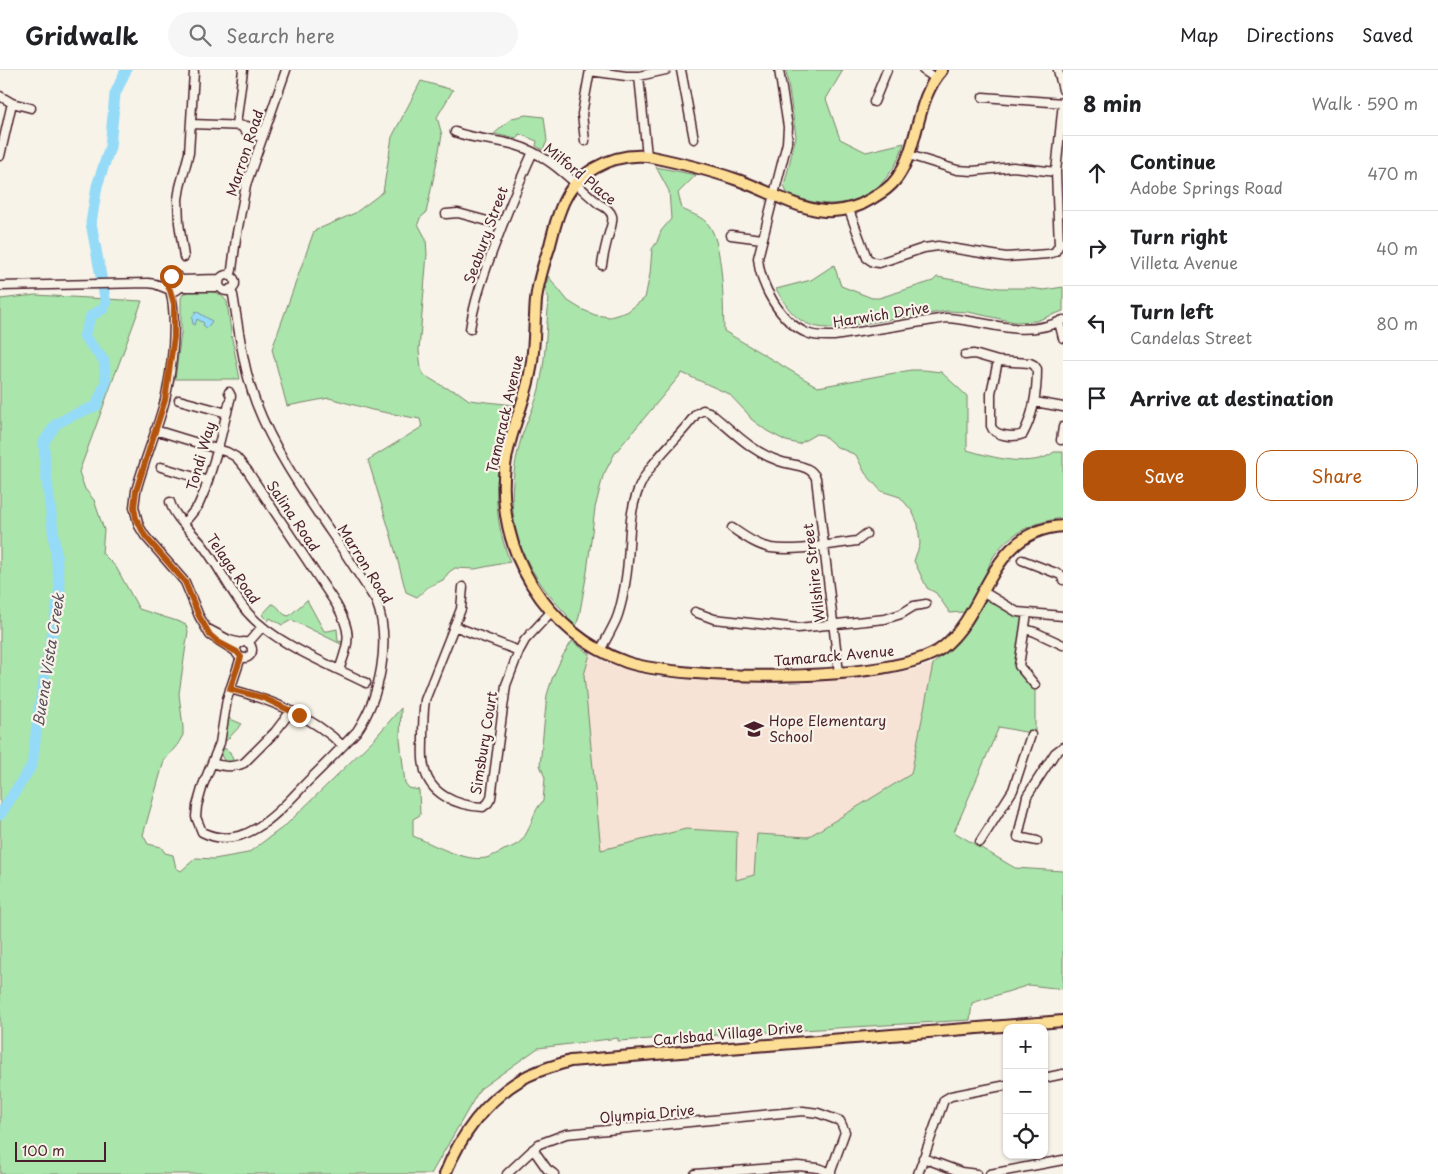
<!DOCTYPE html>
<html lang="en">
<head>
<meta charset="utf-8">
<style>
  body { margin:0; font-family:"Playpen Sans",sans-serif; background:#f6f6f6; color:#202124 }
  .controls { position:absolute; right:15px; bottom:15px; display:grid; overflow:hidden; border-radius:10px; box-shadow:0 1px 4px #0004 }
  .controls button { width:45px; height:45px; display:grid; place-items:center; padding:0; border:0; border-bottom:1px solid #e0e0e0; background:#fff; color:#202124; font:25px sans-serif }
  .scale { position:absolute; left:15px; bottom:12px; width:91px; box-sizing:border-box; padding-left:5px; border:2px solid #4a1f2b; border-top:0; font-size:14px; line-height:18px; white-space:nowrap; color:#4a1f2b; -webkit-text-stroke:4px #f7f3e8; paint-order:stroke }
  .stop { position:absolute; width:15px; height:15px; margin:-11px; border:4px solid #b45309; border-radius:50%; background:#fff }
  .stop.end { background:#b45309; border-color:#fff; box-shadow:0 1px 5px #0008 }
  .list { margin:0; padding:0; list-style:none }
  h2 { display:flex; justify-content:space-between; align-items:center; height:65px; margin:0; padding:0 20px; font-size:21px }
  h2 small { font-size:16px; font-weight:400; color:#757577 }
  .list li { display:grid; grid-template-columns:32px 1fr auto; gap:15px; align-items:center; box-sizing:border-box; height:75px; padding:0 20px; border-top:1px solid #e0e0e0 }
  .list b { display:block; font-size:19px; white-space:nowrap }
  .list p { margin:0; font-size:16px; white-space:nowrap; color:#757577 }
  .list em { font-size:16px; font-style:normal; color:#757577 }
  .actions { display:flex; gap:10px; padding:15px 20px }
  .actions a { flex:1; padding:11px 0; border:1px solid #b45309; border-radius:15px; text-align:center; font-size:18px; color:#b45309 }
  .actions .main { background:#b45309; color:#fff }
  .icon { flex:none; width:28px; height:28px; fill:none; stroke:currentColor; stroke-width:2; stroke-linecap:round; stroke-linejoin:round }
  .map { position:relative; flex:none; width:1063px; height:1104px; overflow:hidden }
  header { display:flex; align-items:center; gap:30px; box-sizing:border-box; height:70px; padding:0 25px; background:#fff; border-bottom:1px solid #e0e0e0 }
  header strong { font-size:24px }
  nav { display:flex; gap:28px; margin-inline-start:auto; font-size:18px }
  .search { width:350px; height:45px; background:#f6f6f6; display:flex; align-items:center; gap:12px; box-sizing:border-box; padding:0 18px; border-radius:28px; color:#757577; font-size:19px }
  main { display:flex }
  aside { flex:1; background:#fff }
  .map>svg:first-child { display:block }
  .built { fill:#f7e3d6 }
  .green { fill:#aae5ab; stroke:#7a826b }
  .water { fill:#95dbf7; stroke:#7790a5 }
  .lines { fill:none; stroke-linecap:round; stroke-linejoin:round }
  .river { stroke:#95dbf7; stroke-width:11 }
  .minor-casing { stroke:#4a1f2b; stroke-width:11 }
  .major-casing { stroke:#4a1f2b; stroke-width:14 }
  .minor { stroke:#f7f3e8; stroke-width:8 }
  .major { stroke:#fdde96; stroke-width:10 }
  .route { stroke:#b45309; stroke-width:6 }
  .labels { text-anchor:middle; stroke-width:4.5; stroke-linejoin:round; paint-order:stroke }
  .street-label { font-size:14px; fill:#4a1f2b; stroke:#f7f3e8 }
  .poi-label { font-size:14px; fill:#4a1f2b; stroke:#f7f3e8; text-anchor:start }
  .water-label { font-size:15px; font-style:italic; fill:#5d4e5e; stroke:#f7f3e8 }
</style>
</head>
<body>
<header>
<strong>Gridwalk</strong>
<div class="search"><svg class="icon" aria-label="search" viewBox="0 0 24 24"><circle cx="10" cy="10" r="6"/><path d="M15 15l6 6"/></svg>Search here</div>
<nav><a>Map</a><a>Directions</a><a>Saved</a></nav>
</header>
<main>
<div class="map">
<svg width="1063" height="1104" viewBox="0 0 1063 1104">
  <rect width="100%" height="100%" fill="#f7f3e8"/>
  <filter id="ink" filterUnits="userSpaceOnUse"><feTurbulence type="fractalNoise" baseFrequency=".02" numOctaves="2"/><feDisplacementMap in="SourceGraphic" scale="10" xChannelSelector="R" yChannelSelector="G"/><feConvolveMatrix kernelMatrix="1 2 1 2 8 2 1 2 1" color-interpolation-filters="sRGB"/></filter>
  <g filter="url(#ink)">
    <path class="built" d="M590,584L612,595L654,607L686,610L789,614L903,602L933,594L911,704L808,767L757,764L754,805L736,810L737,762L686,759L601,781L584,605Z"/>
    <path class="green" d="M786,0H843L826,29L840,69L866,82L904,73C888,129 838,148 787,123L784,116L796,66Z
      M421,11L453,20L437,47L442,65L435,101L426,143L420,148L418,154L426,169L427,184L419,280L421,299L424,305L444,317L458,322L469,330L514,335C496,391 488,435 510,492L475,499L455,498L449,502L443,510L428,517L417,527L406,522L392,469L368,390L422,357L420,349L372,340L329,328L287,336L272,279L314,161L355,143L383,122L392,67Z
      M526,45L544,47L547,71L543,80L536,76L537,71L519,64L517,69L494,64L512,48Z
      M656,97L696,105L678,123L682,139C690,143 700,146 706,152C724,167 723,237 724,261L818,317L911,300H924L941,302L967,326V380C991,387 1033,399 1054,382H1063V448C1034,452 1006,463 991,491C987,499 985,511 982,521L1027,543L1019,596L1035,615V664L999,657L954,762L1015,798L1063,801V919L1029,915L972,933L970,950L618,971V968L538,978L480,1019L431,1104H0V229L35,225L142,231L79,402L85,419L94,430L104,460L102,483L116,497L139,539L180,552L186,555L188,561L179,624L183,657V665L178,674L164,691L143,765L148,774L161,777L165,783L173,785L176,798L181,801L196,788L214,789L248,783L286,755L375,668L401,638L400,669L405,713L409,718L419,720L420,745L413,749V766C433,774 464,792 486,788C492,786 499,783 504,780C510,778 517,775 521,771C532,759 532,741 543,731L545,708L540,695L547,625L552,609L562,587L572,571L590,584L584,605L601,780L686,759L737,762L736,810L754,805L757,764L808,767L911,704L933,594L954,575L967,558L971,549L962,542L950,543L936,523L927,518L914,491L920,474L918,454L912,441L900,427L881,421L865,403L856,385L837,377L823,365L816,364L799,374L786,371L767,361L751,349L748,344L729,324L682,303L615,383L603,406L595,438L587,502L579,547L576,556L567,548V545C515,491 501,442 521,369C526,352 535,336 539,319C546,289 546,258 549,228L545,221L548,206L568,231L581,239L595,245L610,247L627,242L645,228L650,204L652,179L657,172L661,161L671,149L669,121Z
      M834,195L841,216L872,228H879L933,211L937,207L999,218H1030L1044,220L1063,217V241L1036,251L1015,252L968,242L947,241L834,258C802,259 791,245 776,219L811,210Z
      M190,221C204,221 218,218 227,232L232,269L240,309H175L181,263V228L183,224Z
      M307,530L324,561H328L337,559L338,571L343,572V575L292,550L282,555L270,548L268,551L262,545L272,534C280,535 280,545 289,546Z
      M228,648L242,654L226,671H225Z
      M224,678L230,682L234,692H225L221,685Z"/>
    <path class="water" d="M196,241L212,251L207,258L203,255L204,253L197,249L195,255L193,254L192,248Z"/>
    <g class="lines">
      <path class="river" d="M0,745L32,695L39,639L60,518L45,394L44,372L56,354L71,346L96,336L106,312L104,291L84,266L91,246L104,238L106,233L91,153L97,116L110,77L115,24L126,0"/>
      <defs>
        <path id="minor" d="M681,0L694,69
          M779,0L788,57L787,73L758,188C760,215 780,252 807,263C816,267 825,266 834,266L946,248C987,250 1022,270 1063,250
          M923,0L935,8
          M1058,0L1063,20
          M590,1L626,6H639L666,0
          M639,6L647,86
          M0,26L12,33L31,38
          M983,27L1063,33
          M874,32L887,0
          M191,54L247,56L264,62
          M236,55L243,0
          M242,57L245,61L262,68
          M455,62C476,70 494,69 515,75C548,84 573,112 599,134C620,144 611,153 607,171C605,179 603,187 602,195
          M585,71L582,44L590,0
          M909,85L957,100L973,101L1013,97L1056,102
          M0,86L12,33
          M849,140L867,188L873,192L879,193L924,178L938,176L1006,187L1048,184L1055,182L1059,175L1056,102L1063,32
          M446,144L458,143L502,155
          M731,165L762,169
          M184,187L179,153L178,129L180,117L189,83L194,2
          M165 213a8 8 0 1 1 16 0a8 8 0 1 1-16 0Z
          M219 213a8 8 0 1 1 16 0a8 8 0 1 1-16 0Z
          M230,206L232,200L236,168L246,115L286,0
          M180,210L220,209
          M0,216L148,213L155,214L168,219
          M180,217H220
          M230,219L233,225C239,261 243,298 256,333C274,380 302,420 330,461C346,484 361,508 376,531C392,571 380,627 357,661C341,678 325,695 308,711C281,739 245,784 202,762L196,747L197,736L203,715L220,673L227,629L241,587
          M170,220C178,249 172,300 165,330C157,361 144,391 136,421L134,437L139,456L145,466L185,512L199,546L210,565L237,582
          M1059,252L1063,268
          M470,259C474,233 482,210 491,185C504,150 517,116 533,82
          M965,285L974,284L998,291L1030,293L1034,295L1037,299C1037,322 1034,344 1023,364C1014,368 994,366 991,356V323L998,291
          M179,330L227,343
          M1035,332L1063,337
          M155,360L227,382L236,387L247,400L336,534C352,562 350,570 339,600
          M1061,370L1063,357
          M161,397L208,411
          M170,432C175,449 193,462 204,477C220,498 231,523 248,543C274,573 330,595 366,613
          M184,453L198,436L205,420L218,378L231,326L229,322
          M732,458C744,466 756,475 771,478C797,482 831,474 857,471L866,464
          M1022,490L1061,505L1063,510
          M463,517L461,539L425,630C423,643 423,656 423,669C423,678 422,688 424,696C428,724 457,736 483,737L488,733L491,728L506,615L519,581L525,570L552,541
          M982,521L1017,542L1063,546
          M695,542L714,549L798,558L885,549L901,544L914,536L926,534
          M1027,543L1019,596L1035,615
          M454,556L519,581
          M206,558L229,570L241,573
          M1025,559L1035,562L1063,575
          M236 580a8 8 0 1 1 16 0a8 8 0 1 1-16 0Z
          M248,573L262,557
          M600,581C605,571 611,561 616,550C622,536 627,506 628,490C630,467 629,445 637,423C648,391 678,370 696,344L703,340L709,342C732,360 750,381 779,391C792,396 810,394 816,408L839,603
          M230,619C271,630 312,646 343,676
          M212,693C223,697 233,698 244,693L275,662L291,641
          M1037,771L1018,767L1027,726L1055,683L1063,677
          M980,772L1013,720L1031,665
          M1044,1008L1063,1004
          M533,1079L547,1099L554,1104
          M923,1088L961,1102L977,1104
          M507,1104L539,1074L566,1064L803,1041L818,1043L840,1051L845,1062L830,1104
          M695,1104L798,1096L818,1098L831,1103
          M918,1104L944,1030L951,1026L1007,1015
          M990,1104L1063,1090"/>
        <path id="major" d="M942,0C915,30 920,75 897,108C890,118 881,123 871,129C822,160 781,124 735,109C706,99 676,92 647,86C611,83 574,103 561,138C556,150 553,163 550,175C544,193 538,211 536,230C534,253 535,275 531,298C526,331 509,362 505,396C495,479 546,564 626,592C682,611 895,614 942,578C990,540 988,461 1063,456
          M445,1104C460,1066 486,1030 522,1009C537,1000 554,996 570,991L1063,951"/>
      </defs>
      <use href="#minor" class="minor-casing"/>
      <use href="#major" class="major-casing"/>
      <use href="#minor" class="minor"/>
      <use href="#major" class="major"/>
    </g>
  </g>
  <g class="lines" filter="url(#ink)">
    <path class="route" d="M171,206L166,213L170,220L174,234V267L170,294L165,330L136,421L134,437L136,448L145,466L185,512L199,546L210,565L218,572L237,582L241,587L230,619L264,628L299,645"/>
  </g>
  <defs>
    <symbol id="school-bare" viewBox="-9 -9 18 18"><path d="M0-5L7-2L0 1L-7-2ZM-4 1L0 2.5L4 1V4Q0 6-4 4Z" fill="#4a1f2b" stroke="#f7f3e8" stroke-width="2.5" paint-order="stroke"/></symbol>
  </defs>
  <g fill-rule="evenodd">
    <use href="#school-bare" x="740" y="645" width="28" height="28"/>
  </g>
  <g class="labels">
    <g class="street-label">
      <text transform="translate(245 83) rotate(-72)" y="5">Marron Road</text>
      <text transform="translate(580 104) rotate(39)" y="5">Milford Place</text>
      <text transform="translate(486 165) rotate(-70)" y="5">Seabury Street</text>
      <text transform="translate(881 245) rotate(-9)" y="5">Harwich Drive</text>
      <text transform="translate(505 344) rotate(-77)" y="5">Tamarack Avenue</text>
      <text transform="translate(201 386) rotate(-74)" y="5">Tondi Way</text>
      <text transform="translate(293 446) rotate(56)" y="5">Salina Road</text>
      <text transform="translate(365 494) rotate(58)" y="5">Marron Road</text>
      <text transform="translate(233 499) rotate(55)" y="5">Telaga Road</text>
      <text transform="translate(814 503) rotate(-97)" y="5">Wilshire Street</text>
      <text transform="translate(834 586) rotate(-5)" y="5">Tamarack Avenue</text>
      <text transform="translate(484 673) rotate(-81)" y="5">Simsbury Court</text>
      <text transform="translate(728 964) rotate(-5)" y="5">Carlsbad Village Drive</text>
      <text transform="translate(647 1044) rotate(-5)" y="5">Olympia Drive</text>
    </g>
    <g class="poi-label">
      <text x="769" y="656">Hope Elementary<tspan x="769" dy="16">School</tspan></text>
    </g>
    <g class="water-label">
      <text transform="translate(49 590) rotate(-81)" y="5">Buena Vista Creek</text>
    </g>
  </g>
</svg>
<div class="controls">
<button>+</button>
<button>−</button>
<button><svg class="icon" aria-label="locate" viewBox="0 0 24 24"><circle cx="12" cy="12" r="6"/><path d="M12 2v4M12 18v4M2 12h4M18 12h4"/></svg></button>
</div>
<div class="scale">100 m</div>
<div class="stop" style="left:171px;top:206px"></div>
<div class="stop end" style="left:299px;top:645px"></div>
</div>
<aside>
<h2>8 min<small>Walk · 590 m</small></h2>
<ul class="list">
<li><svg class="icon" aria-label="ahead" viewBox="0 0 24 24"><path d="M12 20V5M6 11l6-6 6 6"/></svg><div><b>Continue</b><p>Adobe Springs Road</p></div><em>470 m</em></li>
<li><svg class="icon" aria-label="right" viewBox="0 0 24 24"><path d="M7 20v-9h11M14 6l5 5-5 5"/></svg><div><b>Turn right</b><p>Villeta Avenue</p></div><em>40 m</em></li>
<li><svg class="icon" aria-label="left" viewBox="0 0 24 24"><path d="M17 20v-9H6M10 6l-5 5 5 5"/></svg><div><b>Turn left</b><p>Candelas Street</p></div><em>80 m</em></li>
<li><svg class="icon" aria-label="arrive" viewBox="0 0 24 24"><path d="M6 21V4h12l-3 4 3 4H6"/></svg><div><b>Arrive at destination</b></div></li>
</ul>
<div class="actions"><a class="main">Save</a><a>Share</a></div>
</aside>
</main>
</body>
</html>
